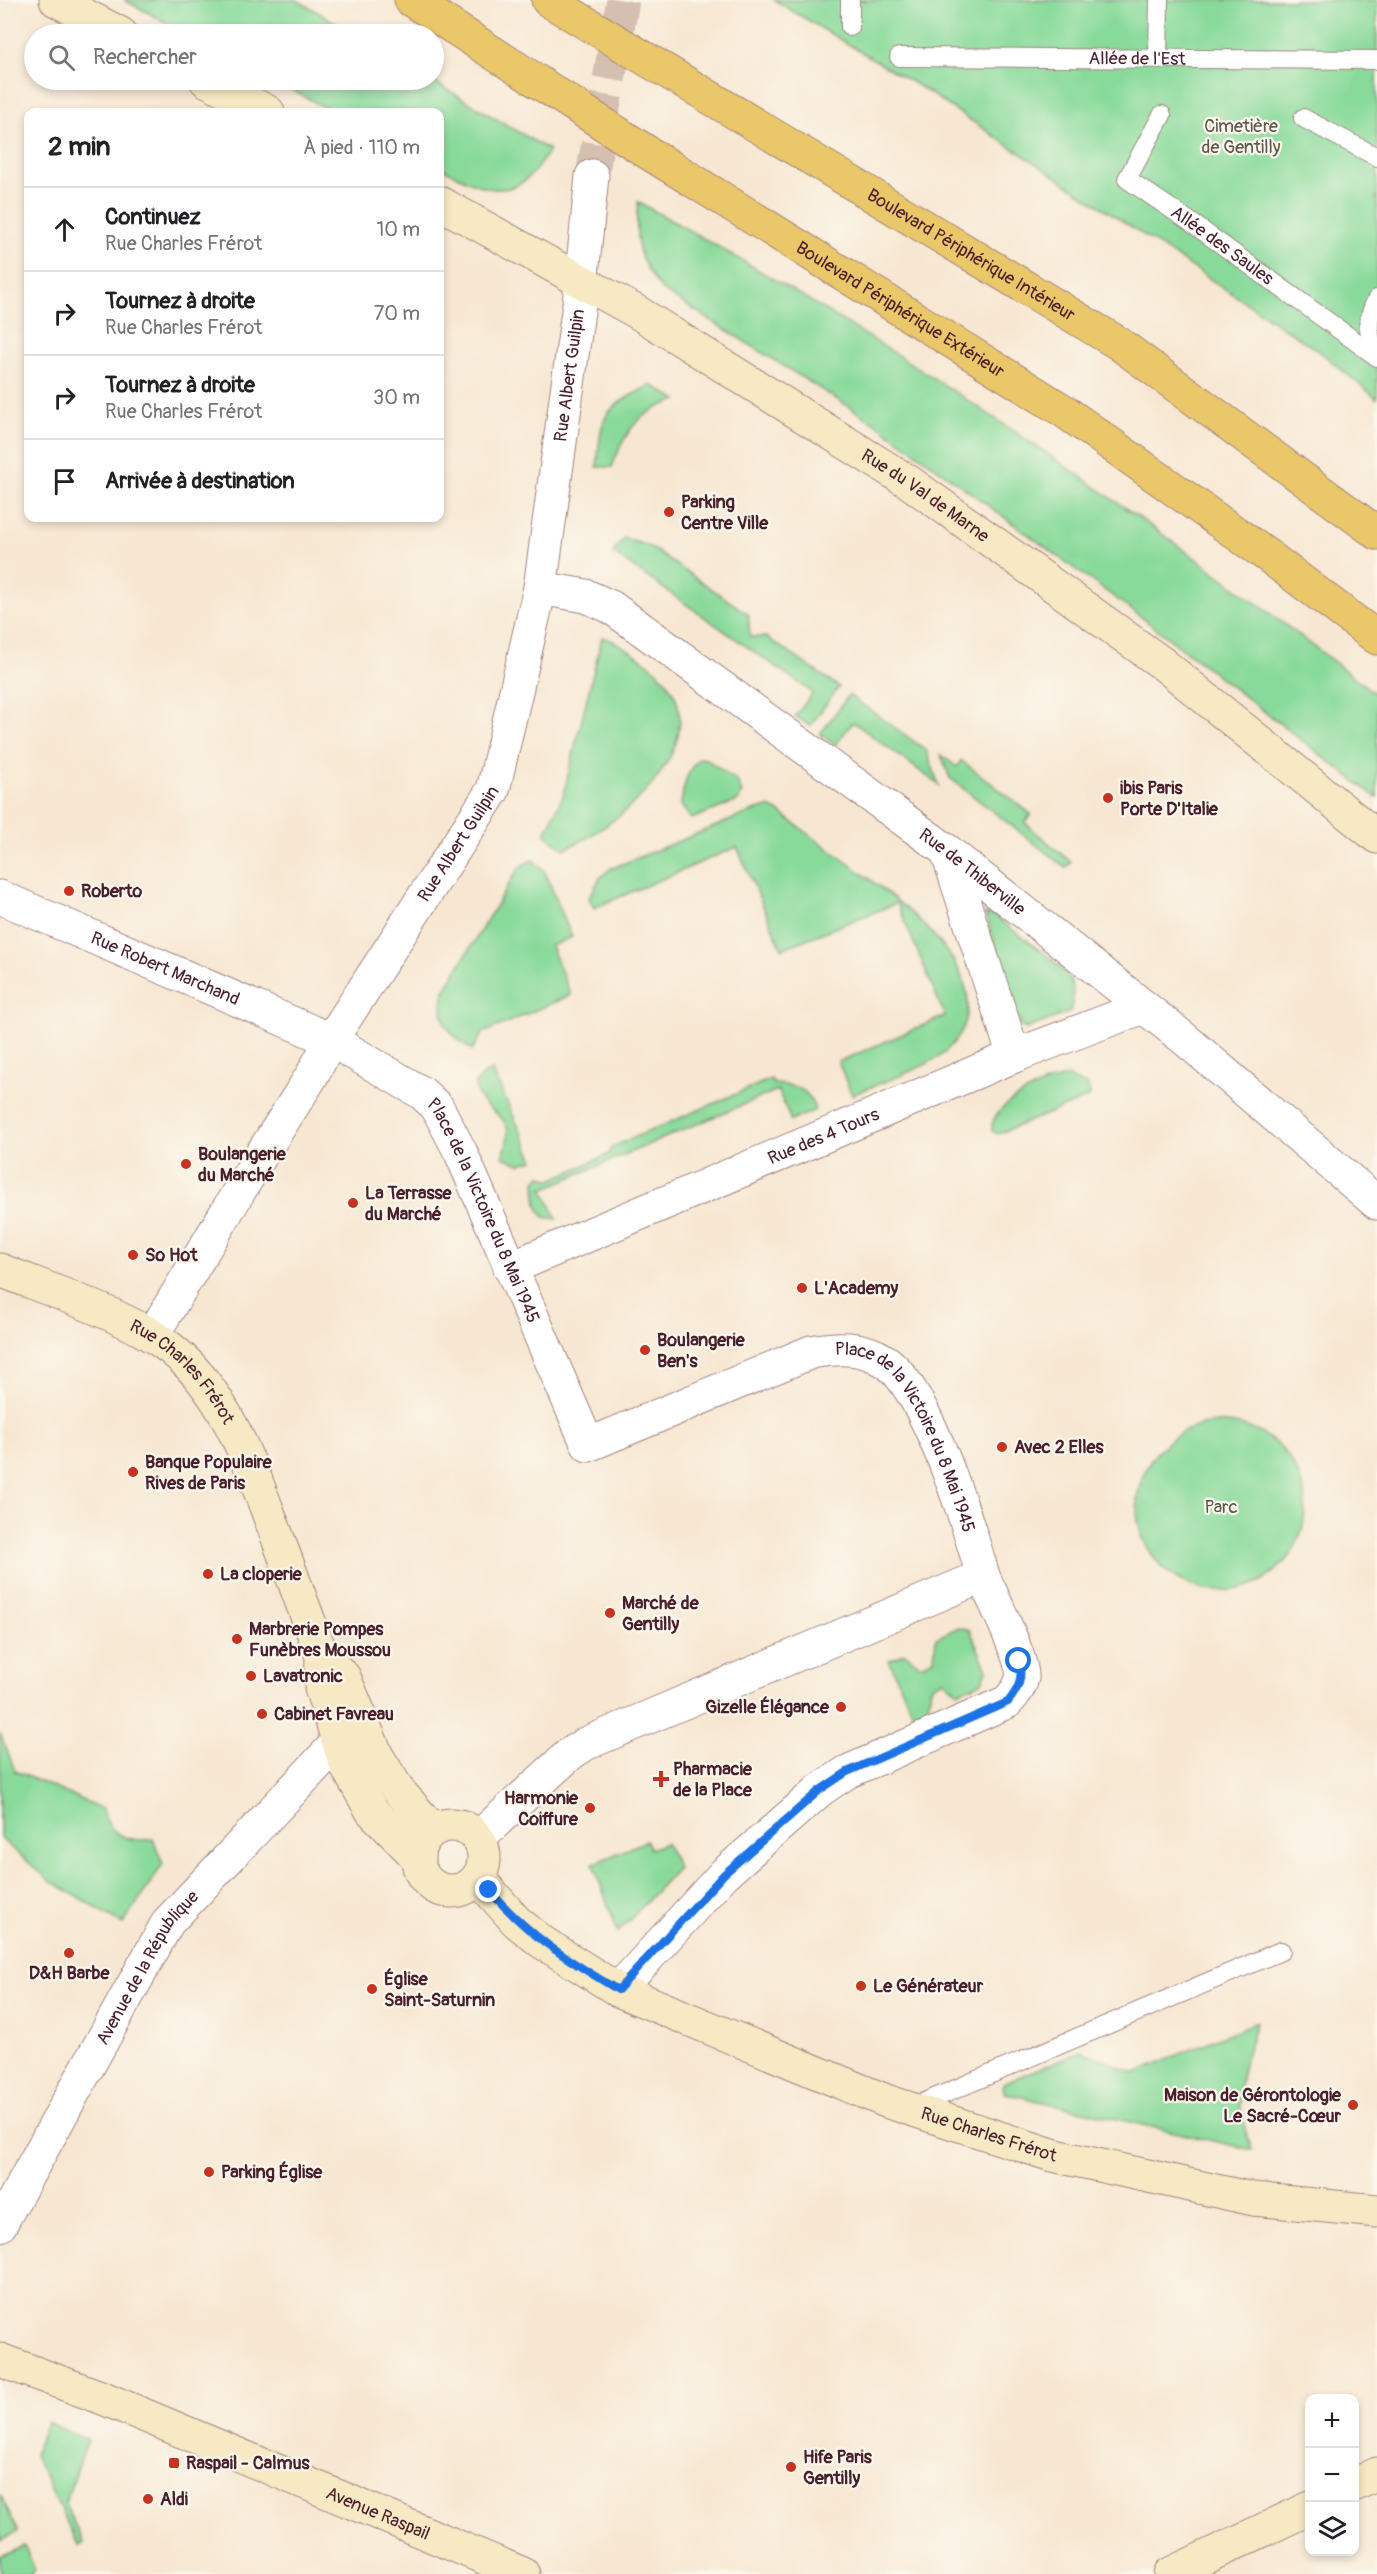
<!DOCTYPE html>
<html lang="fr">
<head>
<meta charset="utf-8">
<style>
  body { margin:0; font-family:Pangolin,sans-serif; background:#f6f6f6; color:#202124 }
  .controls { position:absolute; right:18px; bottom:18px; display:grid; overflow:hidden; border-radius:12px; box-shadow:0 3px 9px #0003 }
  .controls button { width:54px; height:54px; display:grid; place-items:center; padding:0; border:0; border-bottom:2px solid #e0e0e0; background:#fff; color:#202124; font:30px sans-serif }
  .stop { position:absolute; width:18px; height:18px; margin:-14px; border:4px solid #1a73e8; border-radius:50%; background:#fff }
  .stop.end { background:#1a73e8; border-color:#fff; box-shadow:0 2px 6px #0008 }
  .list { margin:0; padding:0; list-style:none }
  h2 { display:flex; justify-content:space-between; align-items:center; height:78px; margin:0; padding:0 24px; font-size:26px }
  h2 small { font-size:20px; font-weight:400; color:#757577 }
  .list li { display:grid; grid-template-columns:39px 1fr auto; gap:18px; align-items:center; box-sizing:border-box; height:84px; padding:0 24px; border-top:2px solid #e0e0e0 }
  .list b { display:block; font-size:22px; white-space:nowrap }
  .list p { margin:0; font-size:20px; white-space:nowrap; color:#757577 }
  .list em { font-size:20px; font-style:normal; color:#757577 }
  .icon { flex:none; width:33px; height:33px; fill:none; stroke:currentColor; stroke-width:2; stroke-linecap:round; stroke-linejoin:round }
  .map { position:relative; flex:none; width:1377px; height:2574px; overflow:hidden }
  .search { position:absolute; background:#fff; box-shadow:0 3px 9px #0003; left:24px; top:24px; width:420px; height:66px; display:flex; align-items:center; gap:15px; box-sizing:border-box; padding:0 21px; border-radius:33px; color:#757577; font-size:22px }
  .panel { position:absolute; background:#fff; box-shadow:0 3px 9px #0003; left:24px; top:108px; width:420px; height:414px; border-radius:12px }
  .map>svg:first-child { display:block }
  .green { fill:#88da9a; stroke:#697c62; stroke-width:1.5 }
  .lines { fill:none; stroke-linecap:round; stroke-linejoin:round }
  .minor-tunnel { stroke:#d4bfb1; stroke-width:33; stroke-dasharray:33 16; stroke-linecap:butt }
  .service-casing { stroke:#a0837e; stroke-width:20 }
  .minor-casing { stroke:#a0837e; stroke-width:35 }
  .secondary-casing { stroke:#a0837e; stroke-width:35 }
  .trunk-casing { stroke:#a0837e; stroke-width:35 }
  .service { stroke:#fff; stroke-width:18 }
  .minor { stroke:#fff; stroke-width:33 }
  .secondary { stroke:#f7e9c3; stroke-width:33 }
  .trunk { stroke:#eac769; stroke-width:33 }
  .route { stroke:#1a73e8; stroke-width:8 }
  .poi-dot { fill:#c8321e; stroke:#fbf7ec; stroke-width:2 }
  .labels { text-anchor:middle; stroke-width:4.5; stroke-linejoin:round; paint-order:stroke }
  .street-label { font-size:18px; fill:#4a1f2b; stroke:#fbf7ec }
  .park-label { font-size:18px; fill:#5d574c; stroke:#fbf7ec }
  .poi-label { font-size:18px; font-weight:bold; fill:#4a1f2b; stroke:#fbf7ec; text-anchor:start }
</style>
</head>
<body>
<div class="map">
<svg width="1377" height="2574" viewBox="0 0 1377 2574">
  <rect width="100%" height="100%" fill="#fbf7ec"/>
  <filter id="ink" filterUnits="userSpaceOnUse"><feTurbulence type="fractalNoise" baseFrequency=".0167" numOctaves="2"/><feDisplacementMap in="SourceGraphic" scale="12" xChannelSelector="R" yChannelSelector="G"/><feConvolveMatrix kernelMatrix="1 2 1 2 8 2 1 2 1" color-interpolation-filters="sRGB"/></filter>
  <filter id="wash" filterUnits="userSpaceOnUse"><feTurbulence type="fractalNoise" baseFrequency=".008" numOctaves="4" result="noise"/><feDisplacementMap in="SourceGraphic" scale="24" xChannelSelector="R" yChannelSelector="G"/><feGaussianBlur stdDeviation="1.35" result="paint"/><feColorMatrix in="noise" values="0 0 0 0 0 0 0 0 0 0 0 0 0 0 0 0 0 1.4 0 .05"/><feComposite in="paint" operator="in"/></filter>
  <g filter="url(#wash)">
    <rect width="100%" height="100%" fill="#f7e7d2"/>
    <path class="green" d="M124,0H297L355,34H188Z
      M774,0H1377V399L1320,352L925,90Z
      M272,80H431L549,150C517,206 489,193 440,167V112H334Z
      M638,202C899,344 1143,513 1377,695V798L1137,614L875,423L662,290C637,260 634,240 638,202Z
      M651,385L677,400C638,412 626,429 612,467H597C602,412 601,410 651,385Z
      M624,538L650,547L748,614L750,637H766L839,687L810,726L795,716L813,693L613,553Z
      M602,637C617,641 629,650 642,659C736,722 633,821 564,849L545,834L563,796Z
      M849,695L926,750L939,785L853,722L835,745L820,734Z
      M941,755L957,767L961,760L1031,814L1025,823L1071,862L1066,868L950,778Z
      M700,758L706,759L737,781L742,793L738,801L691,819L681,805C683,790 686,769 700,758Z
      M769,807L779,812C803,830 828,848 852,866C900,902 1015,983 947,1050C929,1068 878,1083 852,1095L838,1062L945,1016L897,903L782,949L737,847L594,908L589,898L600,878L610,869L753,811Z
      M533,860L544,870L572,937L551,946L571,995L483,1033L472,1050C448,1033 437,1022 444,991L515,874L522,865Z
      M985,914L995,916C1015,933 1048,953 1065,972C1075,983 1074,999 1070,1012L1026,1029L1021,1026Z
      M492,1070L534,1160L520,1164L503,1157C505,1150 508,1141 508,1133C507,1111 477,1110 475,1084L483,1075Z
      M1067,1077L1088,1086L1090,1094L1087,1098L998,1134L992,1131C988,1105 1046,1080 1067,1077Z
      M771,1079L774,1084C796,1085 809,1088 815,1110L791,1121L778,1090L543,1189L557,1219L544,1217L537,1206L535,1183L541,1176L551,1180L609,1154L612,1147Z
      M1137 1507a84 84 0 1 1 168 0a84 84 0 1 1-168 0Z
      M959,1627L970,1630L987,1670L982,1682L958,1692L943,1680L931,1687L928,1707L913,1714L889,1660L905,1653L920,1665L934,1659L936,1638Z
      M0,1733L15,1771L103,1809C107,1835 130,1843 153,1839L163,1864L123,1924L49,1880L0,1838Z
      M646,1841L650,1849L666,1843L678,1868L618,1932L593,1864Z
      M1256,2022C1240,2077 1231,2094 1252,2150L1004,2093L1003,2083L1081,2051L1135,2073Z
      M47,2422L88,2440L65,2503L83,2543L78,2545L34,2455Z
      M0,2494L18,2532L0,2540Z
      M24,2546L35,2569L30,2574H0V2557Z"/>
  </g>
  <g filter="url(#ink)">
    <g class="lines">
      <path class="minor-tunnel" d="M592,176L623,0"/>
      <defs>
        <g id="service">
          <path d="M850,27V0"/>
          <path id="s1" d="M899,57L1377,60"/>
          <path d="M1158,59L1159,0"/>
          <path id="s2" d="M1162,115L1127,179L1189,221L1377,357"/>
          <path d="M1303,118L1377,157"/>
          <path d="M1376,356C1368,333 1365,320 1377,299"/>
          <path d="M911,2108L1281,1951"/>
        </g>
        <g id="minor">
          <path id="s3" d="M540,588L586,596L611,607L947,851L1186,1040L1377,1203"/>
          <path d="M947,851L1014,1056"/>
          <path id="s4" d="M0,897L331,1040L422,1093L437,1107L461,1153L588,1445L811,1352C837,1347 862,1346 885,1361C926,1388 969,1527 983,1576L585,1744L570,1754L478,1838"/>
          <path id="s5" d="M510,1268L1014,1056L1141,1008"/>
          <path id="s6" d="M152,1336L256,1163L311,1077L331,1040L493,790L540,588L579,304L592,176"/>
          <path d="M618,1990L724,1874L820,1790L847,1772L1007,1702C1014,1695 1020,1688 1022,1678C1025,1663 991,1594 983,1576"/>
          <path id="s7" d="M0,2225L168,1922L339,1741"/>
        </g>
        <g id="secondary">
          <path d="M56,0L121,34"/>
          <path d="M206,80L268,112"/>
          <path id="s8" d="M440,203L637,312L909,482L1163,664L1377,837"/>
          <path id="s9" d="M0,1270C50,1290 104,1308 151,1335C221,1376 247,1457 274,1528C290,1571 306,1613 322,1656L321,1688L347,1767L372,1811L417,1857"/>
          <path d="M322,1656L344,1677L377,1756L398,1790L433,1830"/>
          <circle cx="451" cy="1858" r="33"/>
          <path id="s10" d="M478,1878L517,1922L542,1942L618,1990L886,2101L1052,2155L1253,2199L1377,2211"/>
          <path id="s11" d="M0,2360L103,2398L523,2574"/>
          <path d="M1354,2485L1377,2474"/>
          <path d="M1170,2574L1310,2508"/>
        </g>
        <g id="trunk">
          <path id="s12" d="M411,0L647,152L1064,411L1268,556L1377,638"/>
          <path id="s13" d="M548,0L1118,343L1377,533"/>
        </g>
      </defs>
      <use href="#service" class="service-casing"/>
      <use href="#minor" class="minor-casing"/>
      <use href="#secondary" class="secondary-casing"/>
      <use href="#trunk" class="trunk-casing"/>
      <use href="#service" class="service"/>
      <use href="#minor" class="minor"/>
      <use href="#secondary" class="secondary"/>
      <use href="#trunk" class="trunk"/>
    </g>
  </g>
  <g class="lines" filter="url(#ink)">
    <path class="route" d="M489,1890C530,1937 565,1958 618,1990L724,1874L820,1790L847,1772L1008,1702C1019,1688 1023,1679 1019,1661"/>
  </g>
  <g class="poi-dot">
    <circle cx="669" cy="512" r="6"/>
    <circle cx="1108" cy="798" r="6"/>
    <circle cx="69" cy="891" r="6"/>
    <circle cx="186" cy="1164" r="6"/>
    <circle cx="353" cy="1203" r="6"/>
    <circle cx="133" cy="1255" r="6"/>
    <circle cx="802" cy="1288" r="6"/>
    <circle cx="645" cy="1350" r="6"/>
    <circle cx="1002" cy="1447" r="6"/>
    <circle cx="133" cy="1472" r="6"/>
    <circle cx="208" cy="1574" r="6"/>
    <circle cx="610" cy="1613" r="6"/>
    <circle cx="237" cy="1639" r="6"/>
    <circle cx="251" cy="1676" r="6"/>
    <circle cx="841" cy="1707" r="6"/>
    <circle cx="262" cy="1714" r="6"/>
    <path d="M658 1770h6v6h6v6h-6v6h-6v-6h-6v-6h6z"/>
    <circle cx="590" cy="1808" r="6"/>
    <circle cx="69" cy="1953" r="6"/>
    <circle cx="861" cy="1986" r="6"/>
    <circle cx="372" cy="1989" r="6"/>
    <circle cx="1353" cy="2105" r="6"/>
    <circle cx="209" cy="2172" r="6"/>
    <rect x="168" y="2457" width="12" height="12" rx="3"/>
    <circle cx="791" cy="2467" r="6"/>
    <circle cx="148" cy="2499" r="6"/>
  </g>
  <g class="labels">
    <g class="street-label">
      <text dy="6" stroke="none"><textPath href="#s1" startOffset="238">Allée de l'Est</textPath></text>
      <text dy="6" stroke="none"><textPath href="#s2" startOffset="189">Allée des Saules</textPath></text>
      <text dy="6" stroke="none"><textPath href="#s13" startOffset="494">Boulevard Périphérique Intérieur</textPath></text>
      <text dy="6" stroke="none"><textPath href="#s12" startOffset="579">Boulevard Périphérique Extérieur</textPath></text>
      <text dy="6" stroke="none"><textPath href="#s6" startOffset="1066">Rue Albert Guilpin</textPath></text>
      <text dy="6" stroke="none"><textPath href="#s8" startOffset="567">Rue du Val de Marne</textPath></text>
      <text dy="6" stroke="none"><textPath href="#s6" startOffset="580">Rue Albert Guilpin</textPath></text>
      <text dy="6" stroke="none"><textPath href="#s3" startOffset="522">Rue de Thiberville</textPath></text>
      <text dy="6" stroke="none"><textPath href="#s4" startOffset="180">Rue Robert Marchand</textPath></text>
      <text dy="6" stroke="none"><textPath href="#s5" startOffset="340">Rue des 4 Tours</textPath></text>
      <text dy="6" stroke="none"><textPath href="#s4" startOffset="600">Place de la Victoire du 8 Mai 1945</textPath></text>
      <text dy="6" stroke="none"><textPath href="#s9" startOffset="213">Rue Charles Frérot</textPath></text>
      <text dy="6" stroke="none"><textPath href="#s4" startOffset="1245">Place de la Victoire du 8 Mai 1945</textPath></text>
      <text dy="6" stroke="none"><textPath href="#s7" startOffset="297">Avenue de la République</textPath></text>
      <text dy="6" stroke="none"><textPath href="#s10" startOffset="579">Rue Charles Frérot</textPath></text>
      <text dy="6" stroke="none"><textPath href="#s11" startOffset="408">Avenue Raspail</textPath></text>
    </g>
    <g class="park-label">
      <text x="1241" y="132">Cimetière<tspan x="1241" dy="21">de Gentilly</tspan></text>
      <text x="1221" y="1513">Parc</text>
    </g>
    <g class="poi-label">
      <text x="681" y="508">Parking<tspan x="681" dy="21">Centre Ville</tspan></text>
      <text x="1120" y="794">ibis Paris<tspan x="1120" dy="21">Porte D'Italie</tspan></text>
      <text x="81" y="897">Roberto</text>
      <text x="198" y="1160">Boulangerie<tspan x="198" dy="21">du Marché</tspan></text>
      <text x="365" y="1199">La Terrasse<tspan x="365" dy="21">du Marché</tspan></text>
      <text x="145" y="1261">So Hot</text>
      <text x="814" y="1294">L'Academy</text>
      <text x="657" y="1346">Boulangerie<tspan x="657" dy="21">Ben's</tspan></text>
      <text x="1014" y="1453">Avec 2 Elles</text>
      <text x="145" y="1468">Banque Populaire<tspan x="145" dy="21">Rives de Paris</tspan></text>
      <text x="220" y="1580">La cloperie</text>
      <text x="622" y="1609">Marché de<tspan x="622" dy="21">Gentilly</tspan></text>
      <text x="249" y="1635">Marbrerie Pompes<tspan x="249" dy="21">Funèbres Moussou</tspan></text>
      <text x="263" y="1682">Lavatronic</text>
      <text x="829" y="1713" text-anchor="end">Gizelle Élégance</text>
      <text x="274" y="1720">Cabinet Favreau</text>
      <text x="673" y="1775">Pharmacie<tspan x="673" dy="21">de la Place</tspan></text>
      <text x="578" y="1804" text-anchor="end">Harmonie<tspan x="578" dy="21">Coiffure</tspan></text>
      <text x="69" y="1979" text-anchor="middle">D&amp;H Barbe</text>
      <text x="384" y="1985">Église<tspan x="384" dy="21">Saint-Saturnin</tspan></text>
      <text x="873" y="1992">Le Générateur</text>
      <text x="1341" y="2101" text-anchor="end">Maison de Gérontologie<tspan x="1341" dy="21">Le Sacré-Cœur</tspan></text>
      <text x="221" y="2178">Parking Église</text>
      <text x="803" y="2463">Hife Paris<tspan x="803" dy="21">Gentilly</tspan></text>
      <text x="186" y="2469">Raspail - Calmus</text>
      <text x="160" y="2505">Aldi</text>
    </g>
  </g>
</svg>
<div class="controls">
<button>+</button>
<button>−</button>
<button><svg class="icon" aria-label="layers" viewBox="0 0 24 24"><path d="M12 4l9 5-9 5-9-5zM3 14l9 5 9-5"/></svg></button>
</div>
<div class="stop" style="left:1019px;top:1661px"></div>
<div class="stop end" style="left:489px;top:1890px"></div>
<div class="search"><svg class="icon" aria-label="search" viewBox="0 0 24 24"><circle cx="10" cy="10" r="6"/><path d="M15 15l6 6"/></svg>Rechercher</div>
<section class="panel">
<h2>2 min<small>À pied · 110 m</small></h2>
<ul class="list">
<li><svg class="icon" aria-label="ahead" viewBox="0 0 24 24"><path d="M12 20V5M6 11l6-6 6 6"/></svg><div><b>Continuez</b><p>Rue Charles Frérot</p></div><em>10 m</em></li>
<li><svg class="icon" aria-label="right" viewBox="0 0 24 24"><path d="M7 20v-9h11M14 6l5 5-5 5"/></svg><div><b>Tournez à droite</b><p>Rue Charles Frérot</p></div><em>70 m</em></li>
<li><svg class="icon" aria-label="right" viewBox="0 0 24 24"><path d="M7 20v-9h11M14 6l5 5-5 5"/></svg><div><b>Tournez à droite</b><p>Rue Charles Frérot</p></div><em>30 m</em></li>
<li><svg class="icon" aria-label="arrive" viewBox="0 0 24 24"><path d="M6 21V4h12l-3 4 3 4H6"/></svg><div><b>Arrivée à destination</b></div></li>
</ul>
</section>
</div>
</body>
</html>
